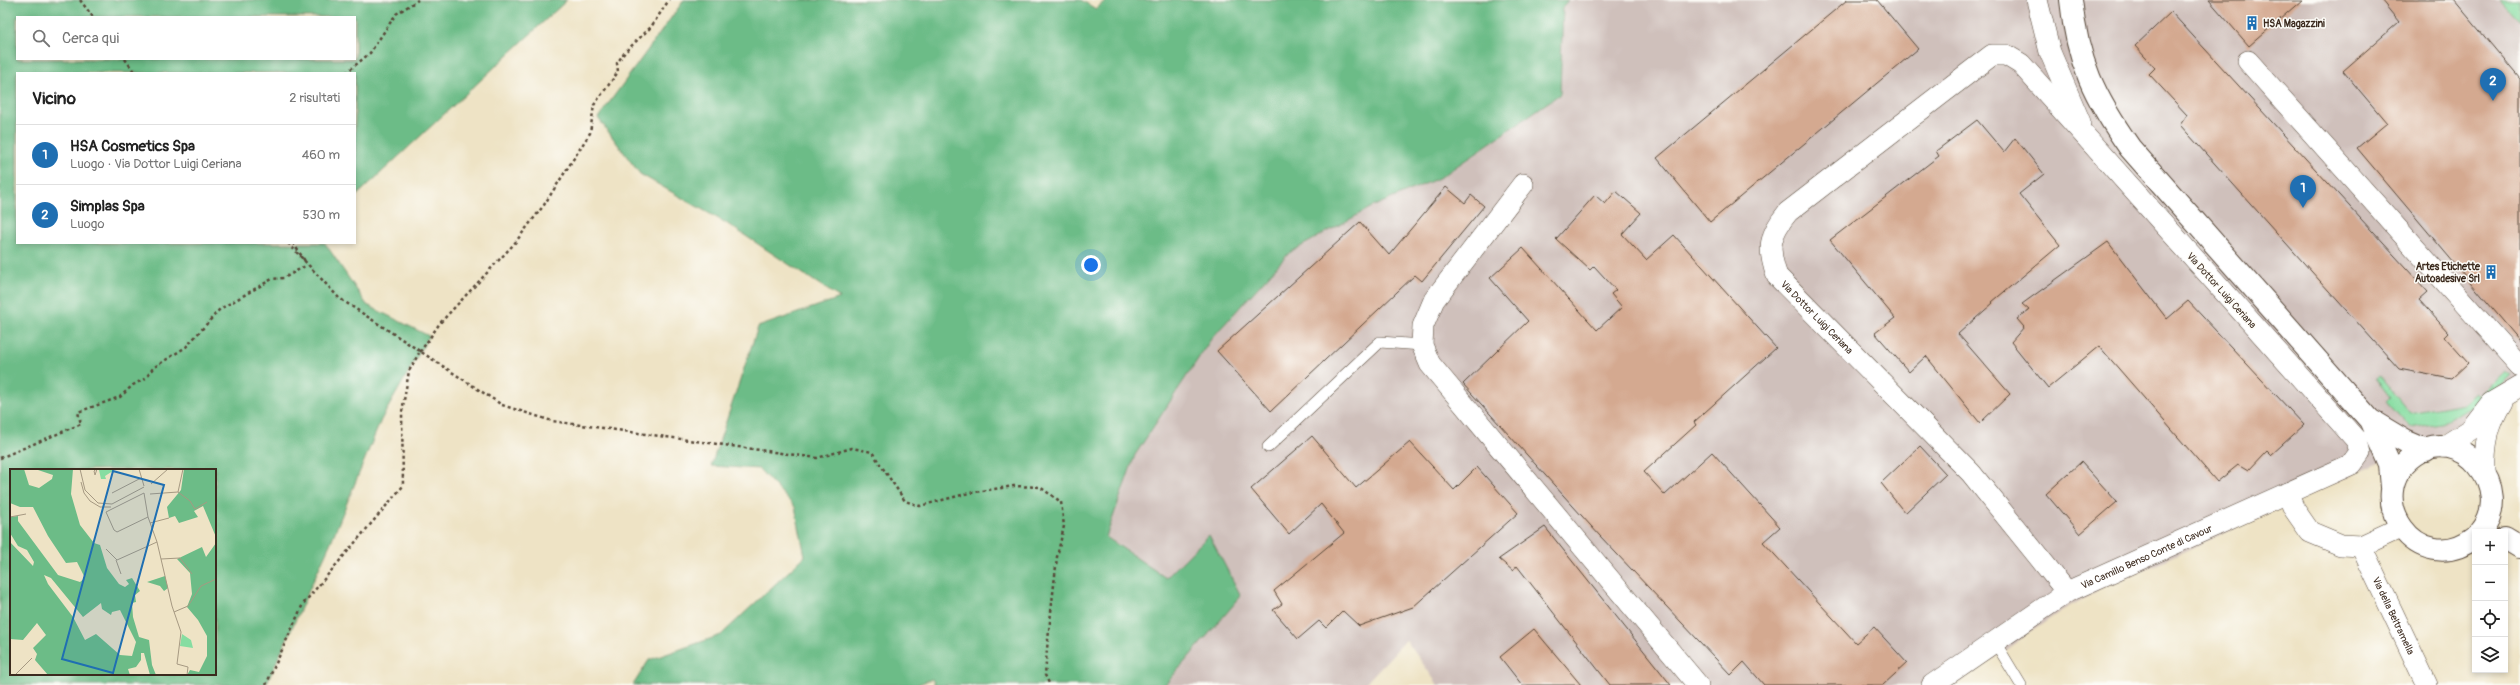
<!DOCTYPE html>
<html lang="it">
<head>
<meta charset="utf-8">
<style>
  body { margin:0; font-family:Pangolin,sans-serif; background:#f6f6f6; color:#222 }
  .controls { position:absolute; right:12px; bottom:12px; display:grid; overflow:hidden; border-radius:0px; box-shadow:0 2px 6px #0003 }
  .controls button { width:36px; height:36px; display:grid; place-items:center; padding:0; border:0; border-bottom:1px solid #e0e0e0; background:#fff; color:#222; font:20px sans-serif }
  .you { position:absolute; left:1091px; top:265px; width:14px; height:14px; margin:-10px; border:3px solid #fff; border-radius:50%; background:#1a73e8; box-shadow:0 0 0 6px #1a73e833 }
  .badge { display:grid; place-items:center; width:26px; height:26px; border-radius:50%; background:#1f6fb2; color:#fff; font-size:13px; font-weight:700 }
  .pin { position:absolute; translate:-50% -33px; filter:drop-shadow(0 1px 2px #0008) }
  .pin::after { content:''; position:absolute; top:21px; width:14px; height:12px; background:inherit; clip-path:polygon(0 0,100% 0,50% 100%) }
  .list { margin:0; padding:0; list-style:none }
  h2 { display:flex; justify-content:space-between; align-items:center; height:52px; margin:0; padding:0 16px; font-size:17px }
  h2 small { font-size:13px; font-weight:400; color:#767676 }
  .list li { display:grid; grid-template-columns:26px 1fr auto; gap:12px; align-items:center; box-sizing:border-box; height:60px; padding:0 16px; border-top:1px solid #e0e0e0 }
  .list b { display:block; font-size:15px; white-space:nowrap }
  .list p { margin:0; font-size:13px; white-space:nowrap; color:#767676 }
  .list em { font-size:13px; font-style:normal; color:#767676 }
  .icon { flex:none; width:22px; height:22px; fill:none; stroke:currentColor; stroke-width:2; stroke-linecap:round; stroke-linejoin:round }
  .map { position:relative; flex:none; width:2520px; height:685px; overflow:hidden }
  .search { position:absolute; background:#fff; box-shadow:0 2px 6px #0003; left:16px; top:16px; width:340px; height:44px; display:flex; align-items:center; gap:10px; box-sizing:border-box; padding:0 14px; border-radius:0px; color:#767676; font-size:15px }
  .panel { position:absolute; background:#fff; box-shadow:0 2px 6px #0003; left:16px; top:72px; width:340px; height:172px; border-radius:0px }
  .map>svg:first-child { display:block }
  .industrial { fill:#cfc0bb }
  .green { fill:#86dda1; stroke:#608460 }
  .forest { fill:#6cbc87; stroke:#547352; fill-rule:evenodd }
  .building { fill:#d4a990 }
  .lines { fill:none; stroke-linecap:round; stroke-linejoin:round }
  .lane-casing { stroke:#564637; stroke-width:12 }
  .street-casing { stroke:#564637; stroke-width:22 }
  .primary-casing { stroke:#564637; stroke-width:24 }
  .path { stroke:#564637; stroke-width:2.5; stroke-dasharray:3 3; stroke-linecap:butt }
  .lane { stroke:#fff; stroke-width:11 }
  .street { stroke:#fff; stroke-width:21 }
  .primary { stroke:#fff; stroke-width:22 }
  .labels { text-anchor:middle; stroke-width:3; stroke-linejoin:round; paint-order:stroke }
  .poi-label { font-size:10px; font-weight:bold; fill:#3b2a1e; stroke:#fdfcf7; text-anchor:start }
  .street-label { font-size:10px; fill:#3b2a1e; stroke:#fdfcf7 }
  .inset-road { fill:none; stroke:#a69982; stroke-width:1 }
  .view { fill:#1f6fb2; fill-opacity:0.15; stroke:#1f6fb2; stroke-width:2 }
  .inset-edge { fill:none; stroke:#3b2a1e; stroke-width:2 }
</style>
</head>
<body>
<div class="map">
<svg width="2520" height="685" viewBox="0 0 2520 685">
  <rect width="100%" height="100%" fill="#fdfcf7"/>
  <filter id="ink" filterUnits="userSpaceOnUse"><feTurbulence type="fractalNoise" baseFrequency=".025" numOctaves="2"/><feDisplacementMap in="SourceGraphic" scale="8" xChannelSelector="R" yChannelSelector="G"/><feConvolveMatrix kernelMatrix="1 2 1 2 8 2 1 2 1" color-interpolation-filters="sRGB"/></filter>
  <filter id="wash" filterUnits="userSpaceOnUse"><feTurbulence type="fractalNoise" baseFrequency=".012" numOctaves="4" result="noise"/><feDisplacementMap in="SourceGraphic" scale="16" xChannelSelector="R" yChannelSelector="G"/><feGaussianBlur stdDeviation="0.9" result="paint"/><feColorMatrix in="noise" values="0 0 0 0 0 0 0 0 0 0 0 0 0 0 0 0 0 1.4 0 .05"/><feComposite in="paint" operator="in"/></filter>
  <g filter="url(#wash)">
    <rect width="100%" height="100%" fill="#eee3c5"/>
    <path class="industrial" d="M1568,0H2520V397L2098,591L2061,611L1955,685H1438L1406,640L1364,685H1165L1241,596L1166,578L1106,537L1135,455L1211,339L1289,253L1372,207L1441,177L1560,94L1563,6Z"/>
    <path class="green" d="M2500,0H2520V21Z
      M2504,371L2510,375L2483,401L2441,423L2410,428L2386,401L2390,397L2376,379L2379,376L2410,413L2464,403L2476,393L2479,396Z"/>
    <path class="forest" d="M0,0H567L355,197V73H17V243H325L367,305L429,336L381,420L330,544L266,685H0ZM17,17H355V59H17ZM11,470H215V674H11Z
      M684,0H1081L1096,9L1106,0H1568L1563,6L1560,94L1441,177L1372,207L1289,253L1211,339L1135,455L1106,537L1166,578L1209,535L1241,596L1165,685H935L932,679L916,685H633L649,660L721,635L805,556L795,507L759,469L711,466L758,327L840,298L726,223L640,174L598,118Z"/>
    <g id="blocks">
      <path class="building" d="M1847,0H1877L1918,49L1710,222L1657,158Z
        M2209,0H2302L2249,46Z
        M2381,0H2454L2520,79V341L2357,148L2387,123L2343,71L2399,22Z
        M2171,12L2428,292L2419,300L2448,332L2444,336L2468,363L2451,379L2399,369L2180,125L2187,115L2149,74L2155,68L2135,46Z
        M1977,120L2004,152L2015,138L2044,174L2019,194L2060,245L1992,302L1993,303L1958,334L2010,394L1980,423L1926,356L1909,372L1875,333L1895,318L1830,240L1939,156L1936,151Z
        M1446,187L1465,203L1471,195L1484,206L1422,281L1415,275L1271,411L1217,351L1360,222L1389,255Z
        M1616,191L1641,213L1622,234L1646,260L1674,235L1776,348L1694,422L1696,425L1644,472L1665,495L1712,452L1780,527L1763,542L1856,643L1874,627L1907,663L1883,685H1764L1744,662L1731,675L1600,536L1463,384L1528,321L1490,278L1523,248L1597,330L1622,307L1611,294L1616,290L1594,266L1590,270L1556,239L1595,195L1605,204Z
        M2108,242L2167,319L2188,301L2304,425L2271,455L2267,451L2248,471L2238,465L2217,482L2099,346L2048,388L2011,342L2024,327L2017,319L2029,310L2022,304Z
        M1312,436L1356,488L1410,442L1454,490L1477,467L1518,513L1413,607L1359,626L1343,611L1326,628L1319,621L1298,639L1273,610L1282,604L1274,591L1344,533L1321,504L1289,534L1251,489Z
        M1920,446L1946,474L1905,513L1881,483Z
        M2081,462L2117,502L2080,534L2046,494Z
        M1545,527L1671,685H1610L1517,566L1513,571L1499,559Z
        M1534,629L1581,685H1522L1500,657Z"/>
    </g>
  </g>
  <g filter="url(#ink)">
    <use href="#blocks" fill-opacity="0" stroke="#564637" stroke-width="1"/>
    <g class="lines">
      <defs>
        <path id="lane" d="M1268,447L1380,342L1422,345
          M1995,642L2021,685"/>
        <g id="street">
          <path d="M2037,0L2050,52L2080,122"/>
          <path d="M2248,61L2520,366"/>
          <path d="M1523,184L1434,300L1423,326L1422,345L1430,364L1698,685"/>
          <path d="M2443,447L2470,430L2491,403L2520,386"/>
          <path d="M2485,472C2484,445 2488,425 2502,402"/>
          <path d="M2287,493L2294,509L2310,532L2341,545L2361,546L2400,528"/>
          <path id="s1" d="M2361,546L2427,685"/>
          <path id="s2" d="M1932,685L2067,592L2352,464L2360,453L2357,441L2021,64L2006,55H1992L1788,212C1769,235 1767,248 1777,276L1971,473L2067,592"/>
        </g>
        <path id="primary" d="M2071,0C2077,62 2095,98 2130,148L2370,420L2390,465L2392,487
          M2370,420L2405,441L2426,450
          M2475,537C2418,582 2358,495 2414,455C2460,422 2517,489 2480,532
          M2505,538L2520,547"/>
      </defs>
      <use href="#lane" class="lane-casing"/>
      <use href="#street" class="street-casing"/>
      <use href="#primary" class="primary-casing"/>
      <path class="path" d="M80,0L93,17
        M125,59L135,73
        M346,73L370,53L396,14L418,0
        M288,243L339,298L502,405L552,421L817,458L852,448L872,452L905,501L920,506L969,493L1014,486L1040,487L1061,502L1064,526L1057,557L1047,649L1045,675L1050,685
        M293,243L305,261
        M420,352L440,323L514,244L544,205L590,133L594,105L618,72L617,63L625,52L651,27L669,0
        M0,458L81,424L78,412L120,397L133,385L146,378L153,368L186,347L220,309L272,279L284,278L307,265
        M266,685L303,604L403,486L402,412L409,371L419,353"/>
      <use href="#lane" class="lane"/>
      <use href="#street" class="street"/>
      <use href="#primary" class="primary"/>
    </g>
  </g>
  <defs>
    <symbol id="building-bare" viewBox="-9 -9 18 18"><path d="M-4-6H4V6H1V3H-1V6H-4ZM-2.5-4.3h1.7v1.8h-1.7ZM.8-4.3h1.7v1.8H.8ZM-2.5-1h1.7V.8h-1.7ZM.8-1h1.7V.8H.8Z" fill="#1f6fb2" stroke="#fdfcf7" stroke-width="2.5" paint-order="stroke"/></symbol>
  </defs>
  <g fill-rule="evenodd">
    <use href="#building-bare" x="2242" y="13" width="20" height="20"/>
    <use href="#building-bare" x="2481" y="262" width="20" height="20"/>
  </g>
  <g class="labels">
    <g class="poi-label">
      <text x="2263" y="27">HSA Magazzini</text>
      <text x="2480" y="270" text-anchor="end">Artes Etichette<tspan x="2480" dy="12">Autoadesive Srl</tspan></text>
    </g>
    <g class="street-label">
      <text transform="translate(2222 290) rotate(48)" y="4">Via Dottor Luigi Ceriana</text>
      <text dy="4" stroke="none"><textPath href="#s2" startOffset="1423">Via Dottor Luigi Ceriana</textPath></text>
      <text dy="4" stroke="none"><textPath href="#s2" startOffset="251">Via Camillo Benso Conte di Cavour</textPath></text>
      <text dy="4" stroke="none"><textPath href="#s1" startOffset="77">Via della Beltramella</textPath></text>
    </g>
  </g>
  <g transform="translate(10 469)">
    <rect width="206" height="206" fill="#eee3c5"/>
    <path d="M106,0L95,7L96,10H91L89,1ZM172,165L181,171L183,179L170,177Z" fill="#86dda1"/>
    <path d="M0,0H14L19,16L29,19L42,10L43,6L25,0H63L61,25L70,56L84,74L90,76L97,99L109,115L115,118L119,115L116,111L122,109L130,122L125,126L126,133L122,134L123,148L129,168L139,171L142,196L146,206H140L134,184H131V191L126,198L118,200L120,206H38L25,191L27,185L23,179L36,166L27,154L13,171L0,170V73L23,97L24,93L17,81L8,77L0,64V48L8,47V52L48,106L70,113L75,109L67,93L56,94L38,67L23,38H10L0,34ZM34,106L41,109L73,148L91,134L92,140L101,146L102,143L110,141L126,173L122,187L110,186L86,165L75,171L63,148L38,115ZM174,0H206V68L193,37L184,42L188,48L169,54L165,47L159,49L157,38L171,21ZM206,74V206H177L180,201L189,203L197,187V167L188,151L177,138L182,125L180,104L167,90L192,78L196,88ZM155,107L158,119L154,122L150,117L137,113Z" fill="#6cbc87" fill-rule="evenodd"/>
    <path class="inset-road" d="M70,0L75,21L88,34L102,35L134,18M87,0L85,6L84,2L85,1L87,0M129,0L134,17M71,13L74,24L80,32L90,38H101M141,15L158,0M168,23L180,32L185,40L197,33M102,24L131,9M140,25L168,23L173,0M0,48L16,45M138,48L107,63L104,61L96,43L134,24L138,48L147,73L162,137L171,163L167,195L178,198L177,206M140,54L159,49M96,80L107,91L147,73M151,90L170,89L182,105M106,91L111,105M164,143L178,137L191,117L206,110M5,206L22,189"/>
    <path class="view" d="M103,2L154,16L103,204L52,190Z"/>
    <rect width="206" height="206" class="inset-edge"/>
  </g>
</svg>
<div class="controls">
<button>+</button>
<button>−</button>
<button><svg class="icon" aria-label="locate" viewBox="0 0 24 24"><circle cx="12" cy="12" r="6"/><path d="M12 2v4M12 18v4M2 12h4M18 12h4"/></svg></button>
<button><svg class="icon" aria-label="layers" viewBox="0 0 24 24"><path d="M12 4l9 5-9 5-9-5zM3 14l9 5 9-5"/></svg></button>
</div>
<div class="you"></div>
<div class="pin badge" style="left:2303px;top:208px">1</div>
<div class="pin badge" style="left:2493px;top:101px">2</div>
<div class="search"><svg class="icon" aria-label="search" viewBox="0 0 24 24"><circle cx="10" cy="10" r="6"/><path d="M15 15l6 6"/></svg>Cerca qui</div>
<section class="panel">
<h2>Vicino<small>2 risultati</small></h2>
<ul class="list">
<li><span class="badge">1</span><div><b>HSA Cosmetics Spa</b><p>Luogo · Via Dottor Luigi Ceriana</p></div><em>460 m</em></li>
<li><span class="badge">2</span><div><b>Simplas Spa</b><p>Luogo</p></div><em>530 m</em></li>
</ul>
</section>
</div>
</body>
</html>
